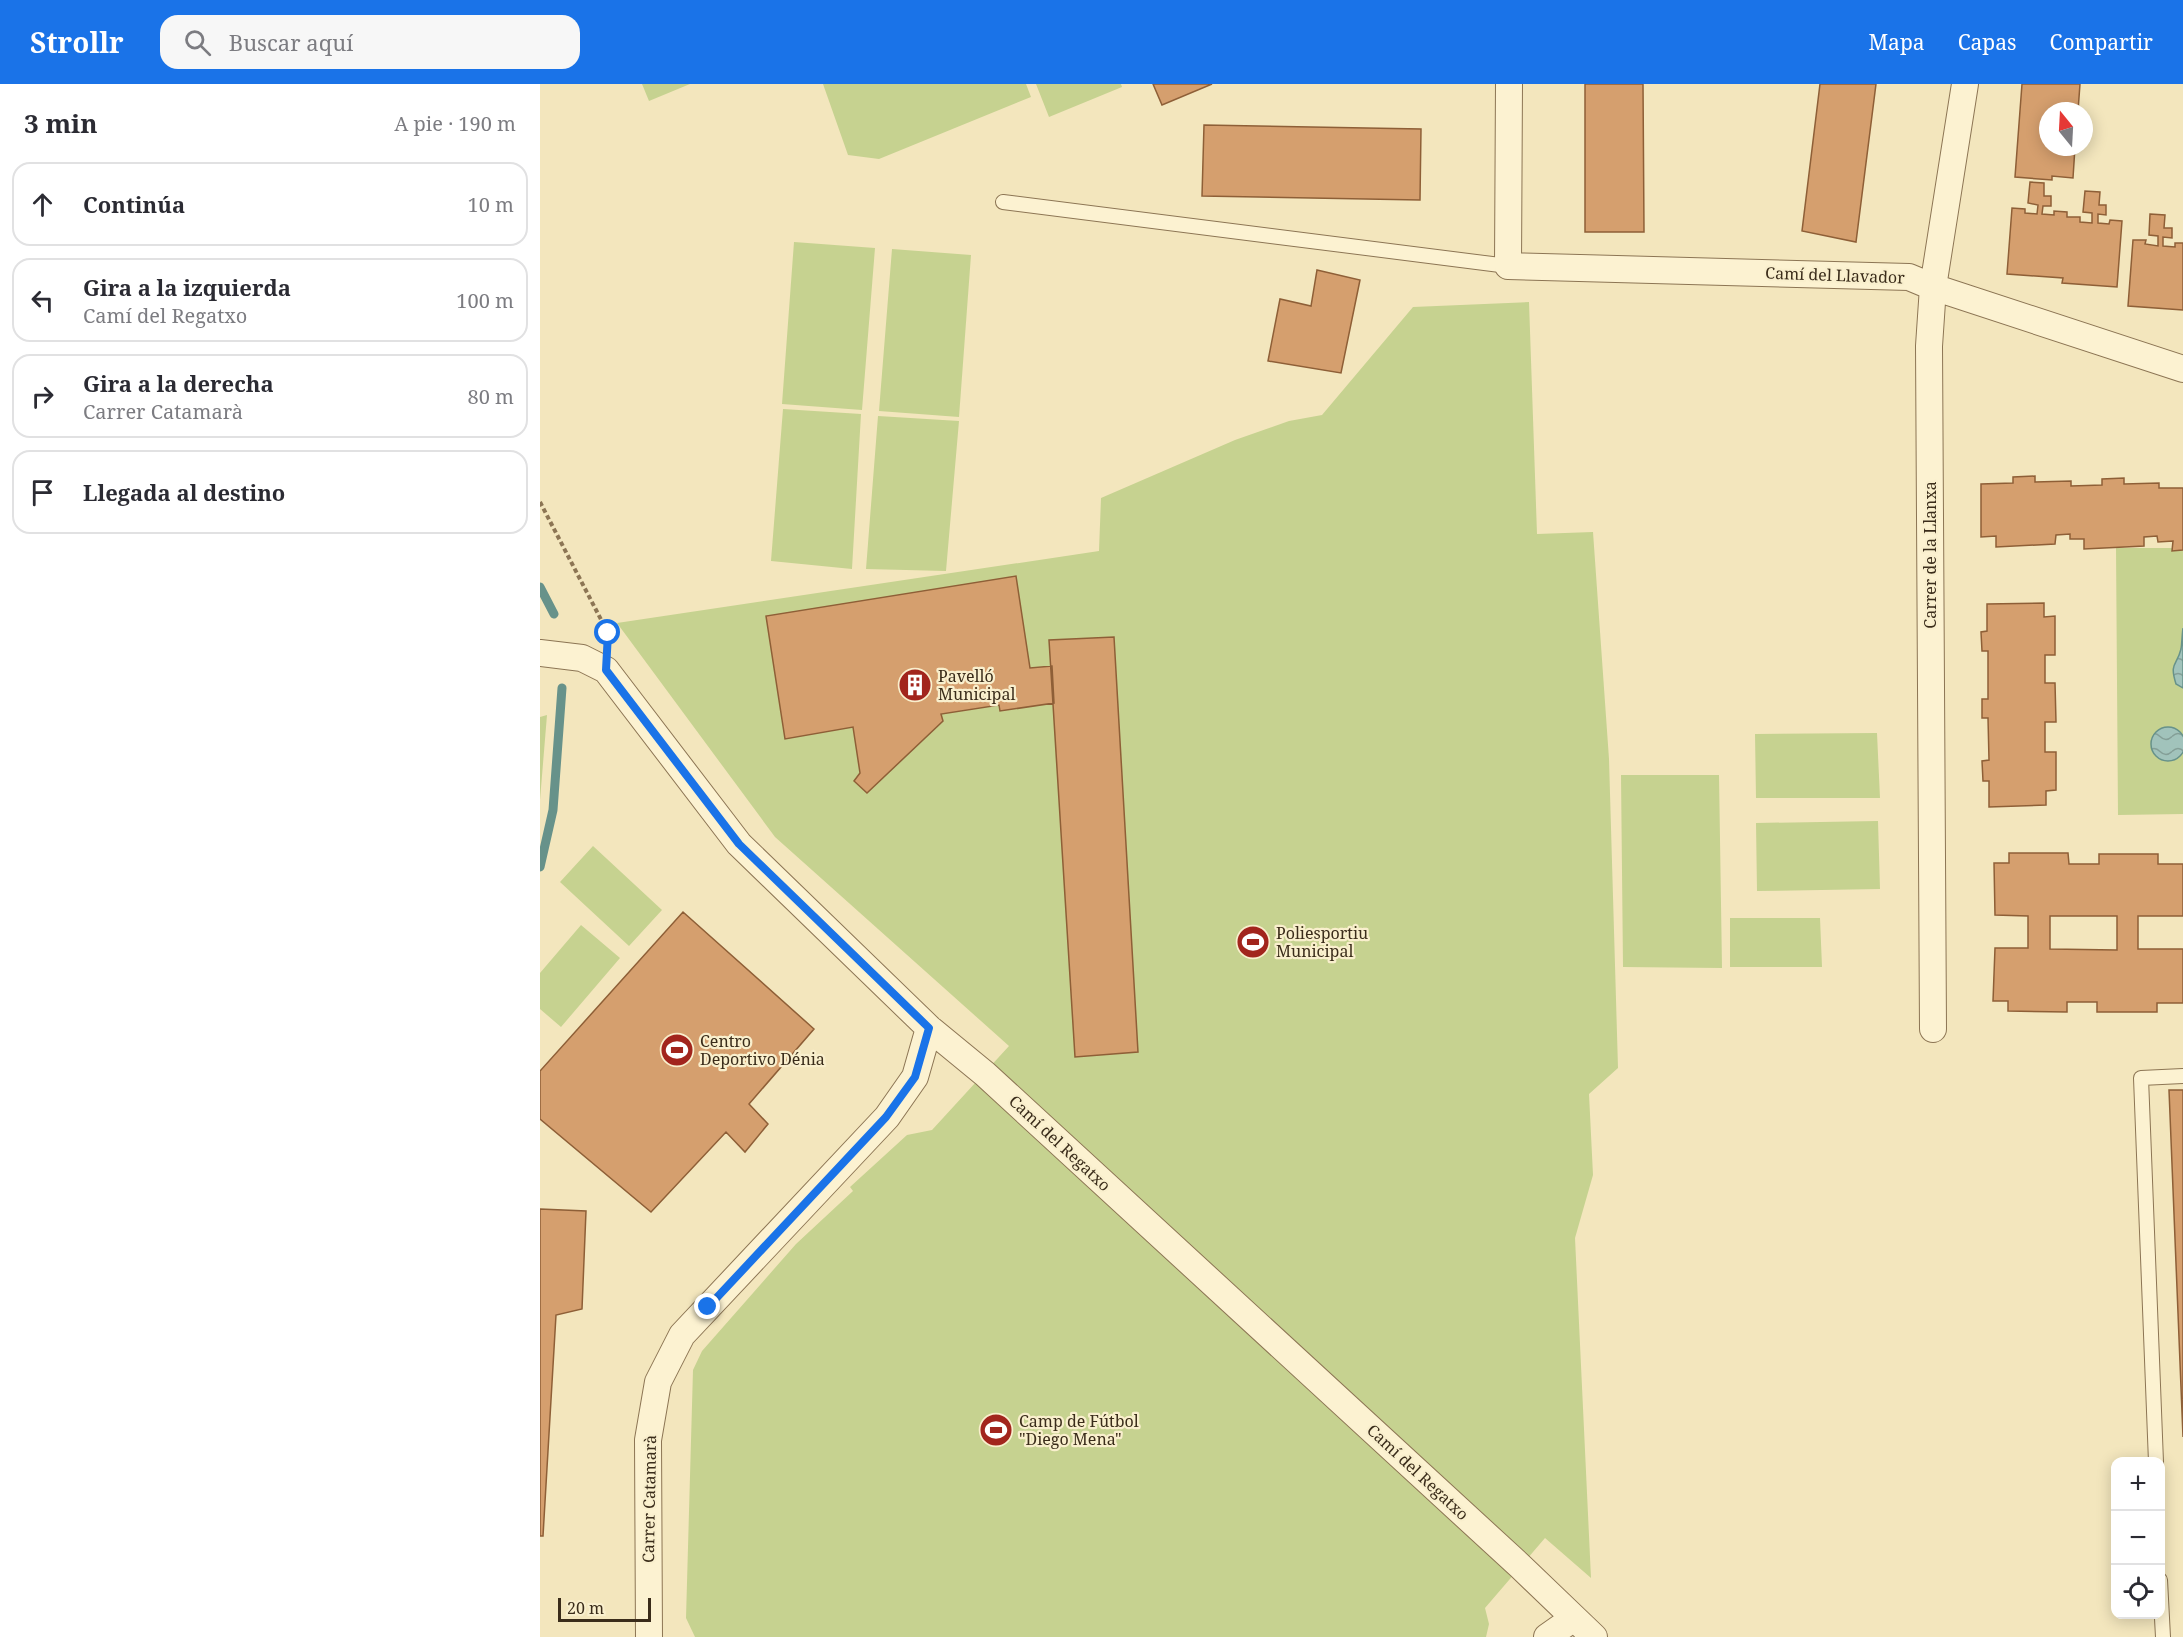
<!DOCTYPE html>
<html lang="es">
<head>
<meta charset="utf-8">
<style>
  body { margin:0; font-family:"Noto Serif",serif; background:#f7f7f7; color:#2b2b33 }
  .controls { position:absolute; right:18px; bottom:18px; display:grid; overflow:hidden; border-radius:12px; box-shadow:0 3px 15px #0003 }
  .controls button { width:54px; height:54px; display:grid; place-items:center; padding:0; border:0; border-bottom:2px solid #e1e1e2; background:#fff; color:#2b2b33; font:30px sans-serif }
  .compass { position:absolute; left:1499px; top:18px; width:54px; height:54px; border-radius:50%; background:#fff; box-shadow:0 3px 15px #0003; rotate:342deg }
  .scale { position:absolute; left:18px; bottom:15px; width:93px; box-sizing:border-box; padding-left:6px; border:3px solid #3a2c1a; border-top:0; font-size:16px; line-height:21px; white-space:nowrap; color:#3a2c1a; -webkit-text-stroke:4px #f9efcd; paint-order:stroke }
  .stop { position:absolute; width:18px; height:18px; margin:-14px; border:4px solid #1a73e8; border-radius:50%; background:#fff }
  .stop.end { background:#1a73e8; border-color:#fff; box-shadow:0 2px 6px #0008 }
  .list { margin:0; padding:0; list-style:none }
  h2 { display:flex; justify-content:space-between; align-items:center; height:78px; margin:0; padding:0 24px; font-size:26px }
  h2 small { font-size:20px; font-weight:400; color:#7c7c81 }
  .list li { display:grid; grid-template-columns:39px 1fr auto; gap:18px; align-items:center; box-sizing:border-box; height:84px; margin:0 12px 12px; padding:0 12px; border:2px solid #e1e1e2; border-radius:18px }
  .list b { display:block; font-size:22px; white-space:nowrap }
  .list p { margin:0; font-size:20px; white-space:nowrap; color:#7c7c81 }
  .list em { font-size:20px; font-style:normal; color:#7c7c81 }
  .icon { flex:none; width:33px; height:33px; fill:none; stroke:currentColor; stroke-width:2; stroke-linecap:round; stroke-linejoin:round }
  .map { position:relative; flex:none; width:1643px; height:1553px; overflow:hidden }
  header { display:flex; align-items:center; gap:36px; box-sizing:border-box; height:84px; padding:0 30px; background:#1a73e8; color:#fff }
  header strong { font-size:28px }
  nav { display:flex; gap:33px; margin-inline-start:auto; font-size:21px }
  .search { width:420px; height:54px; background:#f7f7f7; display:flex; align-items:center; gap:15px; box-sizing:border-box; padding:0 21px; border-radius:18px; color:#7c7c81; font-size:22px }
  main { display:flex }
  aside { flex:1; background:#fff }
  .map>svg:first-child { display:block }
  .grass { fill:#c6d290 }
  .water { fill:url(#water-waves); stroke:#67928a; stroke-width:1.5 }
  .lines { fill:none; stroke-linecap:round; stroke-linejoin:round }
  .stream { stroke:#67928a; stroke-width:9 }
  .building { fill:#d59f6e; stroke:#8e5f37; stroke-width:1.5; fill-rule:evenodd }
  .lane-casing { stroke:#8c7554; stroke-width:16 }
  .street-casing { stroke:#8c7554; stroke-width:28 }
  .path { stroke:#8c7554; stroke-width:4; stroke-dasharray:4.5 3; stroke-linecap:butt }
  .lane { stroke:#fcf2d1; stroke-width:14 }
  .street { stroke:#fcf2d1; stroke-width:26 }
  .route { stroke:#1a73e8; stroke-width:8 }
  .labels { text-anchor:middle; stroke-width:4.5; stroke-linejoin:round; paint-order:stroke }
  .street-label { font-size:16px; fill:#3a2c1a; stroke:#f9efcd }
  .poi-label { font-size:16px; fill:#3a2c1a; stroke:#f9efcd; text-anchor:start }
</style>
</head>
<body>
<header>
<strong>Strollr</strong>
<div class="search"><svg class="icon" aria-label="search" viewBox="0 0 24 24"><circle cx="10" cy="10" r="6"/><path d="M15 15l6 6"/></svg>Buscar aquí</div>
<nav><a>Mapa</a><a>Capas</a><a>Compartir</a></nav>
</header>
<main>
<aside>
<h2>3 min<small>A pie · 190 m</small></h2>
<ul class="list">
<li><svg class="icon" aria-label="ahead" viewBox="0 0 24 24"><path d="M12 20V5M6 11l6-6 6 6"/></svg><div><b>Continúa</b></div><em>10 m</em></li>
<li><svg class="icon" aria-label="left" viewBox="0 0 24 24"><path d="M17 20v-9H6M10 6l-5 5 5 5"/></svg><div><b>Gira a la izquierda</b><p>Camí del Regatxo</p></div><em>100 m</em></li>
<li><svg class="icon" aria-label="right" viewBox="0 0 24 24"><path d="M7 20v-9h11M14 6l5 5-5 5"/></svg><div><b>Gira a la derecha</b><p>Carrer Catamarà</p></div><em>80 m</em></li>
<li><svg class="icon" aria-label="arrive" viewBox="0 0 24 24"><path d="M6 21V4h12l-3 4 3 4H6"/></svg><div><b>Llegada al destino</b></div></li>
</ul>
</aside>
<div class="map">
<svg width="1643" height="1553" viewBox="0 0 1643 1553">
  <defs>
    <pattern id="water-waves" width="16" height="10" patternUnits="userSpaceOnUse" patternTransform="scale(1.5)"><rect width="16" height="10" fill="#a1c3bb"/><path d="M0 5q4-4 8 0t8 0" fill="none" stroke="#849f97"/></pattern>
  </defs>
  <rect width="100%" height="100%" fill="#f3e6bd"/>
  <path class="grass" d="M102,0H150L109,17Z
    M283,0H486L491,13L339,75L308,71Z
    M496,0H581L582,3L509,33Z
    M254,158L335,164L322,326L242,320Z
    M352,165L431,171L419,333L339,327Z
    M989,218L997,450L1053,448L1069,675L1078,984L1049,1010L1053,1091L1035,1154L1051,1494L1005,1454L945,1524L949,1540L946,1553H155L146,1534L153,1286L162,1267L256,1160L313,1107L310,1103L367,1051L392,1046L469,962L235,753L77,539L559,467L561,414L695,356L749,337L782,331L873,223Z
    M243,325L321,330L312,485L231,477Z
    M338,332L419,337L406,487L326,485Z
    M1576,464H1643V730L1578,731Z
    M7,631L0,716V633Z
    M1337,649L1340,714H1216L1215,650Z
    M1081,691H1179L1182,884L1083,883Z
    M1338,737L1340,805L1217,807L1216,739Z
    M53,762L122,826L89,862L20,798Z
    M1190,834H1280L1282,883H1190Z
    M41,841L80,874L21,943L0,925V889Z"/>
  <path class="water" d="M1643,544V604L1636,600C1629,578 1637,582 1641,565C1642,559 1642,551 1643,544Z
    M1611 660a17 17 0 1 1 34 0a17 17 0 1 1-34 0Z"/>
  <g class="lines">
    <path class="stream" d="M0,503L14,530
      M0,783L13,726L22,604"/>
  </g>
  <path class="building" d="M613,0H672L622,21Z
    M1045,0H1103L1104,148H1045Z
    M1280,0H1336L1316,158L1262,147Z
    M1482,0H1540L1538,27H1508V63H1535L1533,94L1512,92V96L1475,93Z
    M664,41L881,45L880,116L662,112Z
    M1490,98L1504,99V112H1511V122H1503L1502,130L1514,131V127L1527,128V133H1540V138L1552,139V129L1543,128L1545,107L1560,108L1559,121H1566V131L1558,130V139L1569,140L1570,136L1582,137L1577,203L1522,199L1523,194L1467,190L1472,124L1485,125V129L1497,130L1498,121L1488,119Z
    M1610,130L1625,131L1624,144H1632V154L1623,153V162L1635,163V159H1643V226L1588,222L1593,156H1606L1605,160L1618,162V152L1609,151Z
    M777,186L820,196L801,289L728,277L740,215L771,222Z
    M1495,392V398L1531,397V402L1562,401V395L1584,394V400L1619,399V404H1643V466L1632,467L1633,457L1618,458L1617,452L1604,453V462L1544,465V455H1530V450L1516,451L1515,460L1456,463V452L1441,453V400L1473,399V393Z
    M476,492L490,584L512,582L514,619L460,627L459,621L401,630L403,637L327,709L314,697L320,689L313,643L245,655L226,532Z
    M1504,519V533L1515,532V571H1505V599H1515L1516,638H1505V668H1516V706L1506,707V721L1449,723V697H1443L1442,677L1449,676L1448,634H1442V615H1448V567H1442L1441,548L1447,547V520Z
    M574,553L598,968L535,973L509,556Z
    M1469,769H1528L1529,780H1559V770H1618V780H1643V832H1598V865H1643V919H1617V928H1557V918H1527V928L1468,927V917H1453L1455,864H1488V832L1455,831L1454,779H1469ZM1510,832H1577V866L1510,865Z
    M143,828L274,945L209,1020L228,1040L205,1068L186,1048L111,1128L0,1035V987Z
    M1629,1006H1643V1353Z
    M0,1125L46,1127L42,1225L16,1231L3,1452H0Z"/>
  <g class="lines">
    <defs>
      <path id="lane" d="M463,118L968,182
        M1616,1378L1601,994L1643,992
        M1620,1496L1623,1553"/>
      <path id="street" d="M969,0L968,182L1369,193L1393,203L1643,285
        M0,569L42,574L66,586L199,760L389,944L445,990L980,1482L1054,1553
        M1393,945L1389,262L1393,203L1425,0
        M109,1553L108,1356L118,1298L142,1251L347,1033L375,993L389,944
        M1007,1553L1034,1534"/>
    </defs>
    <use href="#lane" class="lane-casing"/>
    <use href="#street" class="street-casing"/>
    <path class="path" d="M0,418L68,549L67,557"/>
    <use href="#lane" class="lane"/>
    <use href="#street" class="street"/>
  </g>
  <g class="lines">
    <path class="route" d="M68,549L66,586L199,760L389,944L375,993L346,1033L168,1223"/>
  </g>
  <defs>
    <symbol id="building-disc" viewBox="-11 -11 22 22"><circle r="9.5" fill="#a2251d" stroke="#f9efcd"/><path d="M-4-6H4V6H1V3H-1V6H-4ZM-2.5-4.3h1.7v1.8h-1.7ZM.8-4.3h1.7v1.8H.8ZM-2.5-1h1.7V.8h-1.7ZM.8-1h1.7V.8H.8Z" fill="#fff"/></symbol>
    <symbol id="stadium-disc" viewBox="-11 -11 22 22"><circle r="9.5" fill="#a2251d" stroke="#f9efcd"/><path d="M0-5a6.5 5 0 1 0 0 10a6.5 5 0 1 0 0-10ZM-3.5-1.8h7v3.6h-7Z" fill="#fff"/></symbol>
  </defs>
  <g fill-rule="evenodd">
    <use href="#building-disc" x="356" y="582" width="38" height="38"/>
    <use href="#stadium-disc" x="694" y="839" width="38" height="38"/>
    <use href="#stadium-disc" x="118" y="947" width="38" height="38"/>
    <use href="#stadium-disc" x="437" y="1327" width="38" height="38"/>
  </g>
  <g class="labels">
    <g class="street-label">
      <text transform="translate(1295 191) rotate(2)" y="6">Camí del Llavador</text>
      <text transform="translate(1390 471) rotate(-90)" y="6">Carrer de la Llanxa</text>
      <text transform="translate(520 1059) rotate(43)" y="6">Camí del Regatxo</text>
      <text transform="translate(878 1388) rotate(43)" y="6">Camí del Regatxo</text>
      <text transform="translate(109 1415) rotate(-89)" y="6">Carrer Catamarà</text>
    </g>
    <g class="poi-label">
      <text x="398" y="598">Pavelló<tspan x="398" dy="18">Municipal</tspan></text>
      <text x="736" y="855">Poliesportiu<tspan x="736" dy="18">Municipal</tspan></text>
      <text x="160" y="963">Centro<tspan x="160" dy="18">Deportivo Dénia</tspan></text>
      <text x="479" y="1343">Camp de Fútbol<tspan x="479" dy="18">"Diego Mena"</tspan></text>
    </g>
  </g>
</svg>
<div class="controls">
<button>+</button>
<button>−</button>
<button><svg class="icon" aria-label="locate" viewBox="0 0 24 24"><circle cx="12" cy="12" r="6"/><path d="M12 2v4M12 18v4M2 12h4M18 12h4"/></svg></button>
</div>
<svg class="compass" viewBox="-18 -18 36 36"><path d="M0-13l5 13h-10z" fill="#e53935"/><path d="M0 13l5-13h-10z" fill="#7c7c81"/></svg>
<div class="scale">20 m</div>
<div class="stop" style="left:68px;top:549px"></div>
<div class="stop end" style="left:168px;top:1223px"></div>
</div>
</main>
</body>
</html>
